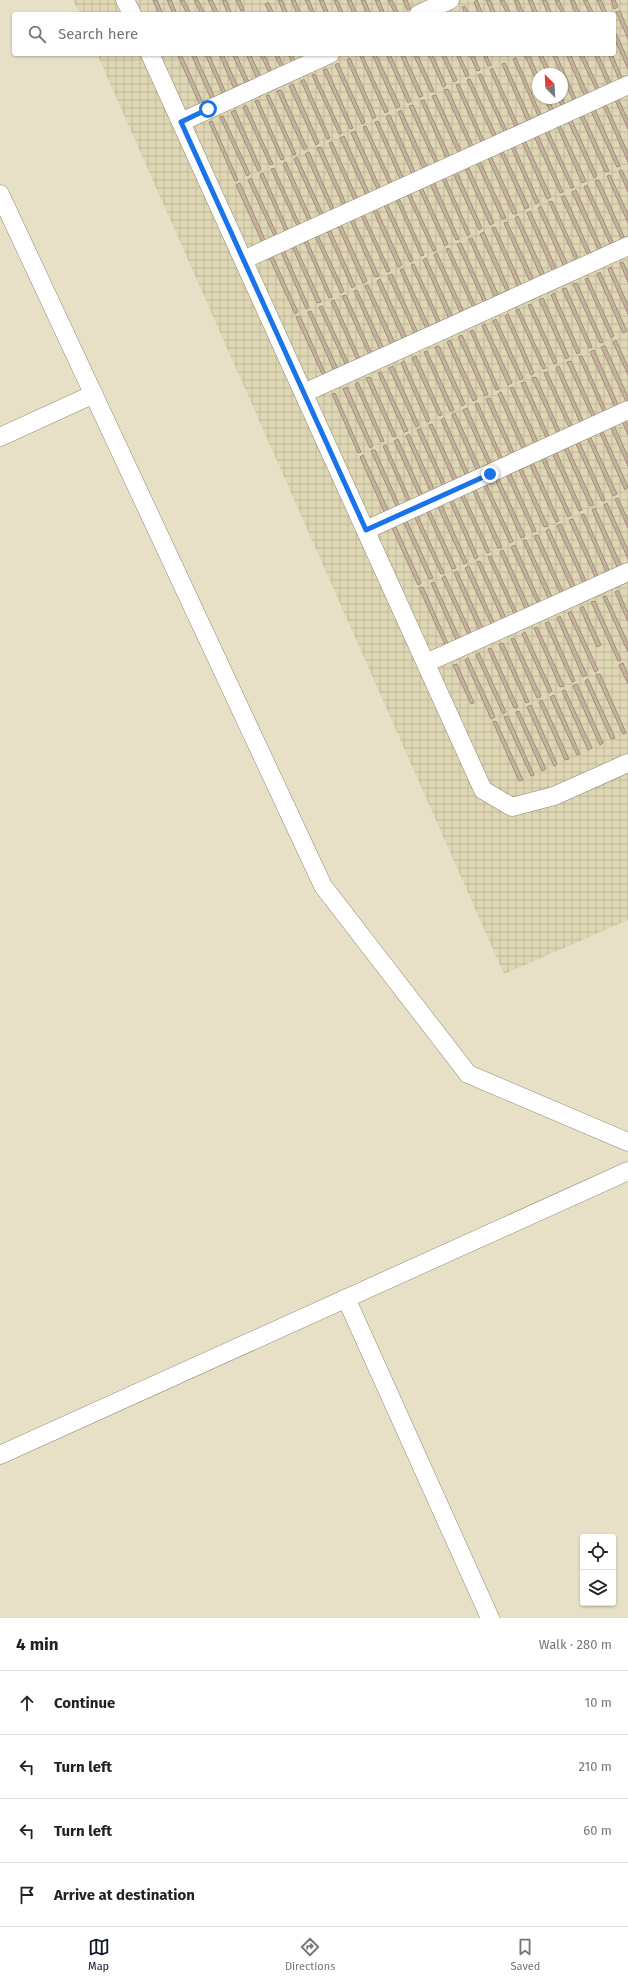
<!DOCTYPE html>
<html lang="en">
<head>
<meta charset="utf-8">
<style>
  body { margin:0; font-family:"Fira Sans",sans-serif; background:#f6f6f6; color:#222 }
  .controls { position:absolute; right:12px; bottom:12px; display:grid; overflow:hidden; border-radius:4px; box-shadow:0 1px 3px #0004 }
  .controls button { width:36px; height:36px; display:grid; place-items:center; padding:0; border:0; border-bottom:1px solid #e0e0e0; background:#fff; color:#222; font:20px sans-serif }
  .compass { position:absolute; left:532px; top:68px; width:36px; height:36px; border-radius:50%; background:#fff; box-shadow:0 1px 3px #0004; rotate:336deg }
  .stop { position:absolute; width:12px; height:12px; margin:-9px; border:3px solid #1a73e8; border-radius:50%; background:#fff }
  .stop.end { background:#1a73e8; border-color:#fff; box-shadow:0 1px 4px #0008 }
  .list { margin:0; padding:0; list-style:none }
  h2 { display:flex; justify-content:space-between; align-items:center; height:52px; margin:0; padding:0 16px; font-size:17px }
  h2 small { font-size:13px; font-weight:400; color:#767676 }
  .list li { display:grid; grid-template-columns:26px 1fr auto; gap:12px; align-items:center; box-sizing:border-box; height:64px; padding:0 16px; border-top:1px solid #e0e0e0 }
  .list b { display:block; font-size:15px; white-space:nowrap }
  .list em { font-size:13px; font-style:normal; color:#767676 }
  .icon { flex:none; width:22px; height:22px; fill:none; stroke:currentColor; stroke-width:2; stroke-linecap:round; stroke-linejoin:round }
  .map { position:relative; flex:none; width:628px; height:1618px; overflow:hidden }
  .search { position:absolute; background:#fff; box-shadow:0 1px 3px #0004; left:12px; right:12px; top:12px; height:44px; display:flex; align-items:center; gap:10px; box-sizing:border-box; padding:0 14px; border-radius:4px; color:#767676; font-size:15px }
  .sheet { height:308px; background:#fff }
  nav { display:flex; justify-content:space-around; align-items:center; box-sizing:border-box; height:56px; border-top:1px solid #e0e0e0; background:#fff; font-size:11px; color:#767676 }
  nav a { display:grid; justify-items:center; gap:2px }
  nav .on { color:#111827 }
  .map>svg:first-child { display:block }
  .industrial { fill:url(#industrial-grid); fill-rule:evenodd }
  .building { fill:#c6b29e; stroke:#a08d7a }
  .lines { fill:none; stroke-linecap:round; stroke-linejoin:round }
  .minor-casing { stroke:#908971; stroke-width:19 }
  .minor { stroke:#fff; stroke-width:18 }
  .route { stroke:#1a73e8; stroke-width:5 }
</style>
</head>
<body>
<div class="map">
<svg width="628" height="1618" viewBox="0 0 628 1618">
  <defs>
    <pattern id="industrial-grid" width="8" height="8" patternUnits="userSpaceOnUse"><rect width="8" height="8" fill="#dfd6b4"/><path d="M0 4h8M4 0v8" fill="none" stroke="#c0b89b"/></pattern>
  </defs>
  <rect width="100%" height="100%" fill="#e7e0c6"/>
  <path class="industrial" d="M73,0H628V920L504,974L97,54H614V14H80ZM538,74H562V98H538Z"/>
  <path class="building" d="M153,0H157L163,14H159Z
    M167,0H171L177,14H173Z
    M180,0H184L191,14H187Z
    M194,0H198L205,14H201Z
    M208,0H212L219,14H215Z
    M222,0H226L232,14H228Z
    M236,0H240L244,10L241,11Z
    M278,0H282L288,14H284Z
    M291,0H295L301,14H297Z
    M305,0H309L315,14H312Z
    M319,0H323L329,14H325Z
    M334,0H337L344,14H340Z
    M347,0H351L357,14H353Z
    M361,0H365L371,14H367Z
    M375,0H379L385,14H381Z
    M388,0H392L399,14H395Z
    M403,0H407L411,9L407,10Z
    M477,0L483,14H479L474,2Z
    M486,0H490L496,14H492Z
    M500,0H504L511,14H507Z
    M514,0H518L524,14H520Z
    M528,0H532L538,14H534Z
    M542,0H546L552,14H548Z
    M555,0H559L565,14H562Z
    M570,0H574L580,14H576Z
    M583,0H587L594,14H590Z
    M597,0H601L607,13L603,14Z
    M611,0H615L618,7L614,9Z
    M269,3L274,14H270L265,4Z
    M465,6L469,14H465L462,7Z
    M620,11L628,30V39L616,12Z
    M614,29L628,60V69L614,38Z
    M177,54H181L203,103L200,105Z
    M191,54H195L215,98L211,99Z
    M205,54H209L226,93L223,94Z
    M219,54H223L238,87L234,89Z
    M232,54H236L249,82L246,84Z
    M246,54H250L261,77L257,79Z
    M260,54H264L272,72L269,73Z
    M274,54H278L284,67L281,68Z
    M288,54H292L295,61L292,63Z
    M359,54H362L388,111L385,113Z
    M372,54H376L400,106L396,108Z
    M386,54H390L411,101L408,103Z
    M400,54H404L423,96L419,97Z
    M413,54H417L434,91L431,92Z
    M428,54H432L446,85L443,87Z
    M441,54H445L457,80L454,82Z
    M456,54H459L469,75L466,77Z
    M469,54H473L480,70L477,71Z
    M483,54H486L491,65L488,66Z
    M524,54H529L538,75V84Z
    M538,54H542L551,74H547Z
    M552,54H556L577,101L574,102Z
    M566,54H570L589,96L585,97Z
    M579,54H583L600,91L597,92Z
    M594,54H598L612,85L609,87Z
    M608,54H612L623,80L620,82Z
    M350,58L376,117L373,119L347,60Z
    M516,58L542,117L539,118L513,59Z
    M338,63L365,122L362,124L335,65Z
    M505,63L532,122L528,123L502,64Z
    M327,69L353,128L350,129L323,70Z
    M493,69L519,127L516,129L490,70Z
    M315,74L342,133L339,134L312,75Z
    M481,74L508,133L505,134L478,75Z
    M304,79L330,138L327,139L301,81Z
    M470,79L497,137L494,139L467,80Z
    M293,84L319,143L316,145L289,86Z
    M459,84L485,143L482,144L456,85Z
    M448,89L474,148L471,149L444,90Z
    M281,90L307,148L304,150L277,91Z
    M269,95L296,154L293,155L266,96Z
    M436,95L462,153L459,155L432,96Z
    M617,96L628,120V129L614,98Z
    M544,98H548L554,111L551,113Z
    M558,98H562L565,106L562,108Z
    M258,100L284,159L281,160L255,101Z
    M424,100L451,159L447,160L421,101Z
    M605,102L628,153V162L602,103Z
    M246,105L273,164L270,165L243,107Z
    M413,105L439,164L436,165L409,106Z
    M594,107L620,166L617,167L590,109Z
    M235,110L261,169L258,171L231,112Z
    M401,110L428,169L424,171L398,112Z
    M582,112L609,171L605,172L579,114Z
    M390,115L416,174L413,176L386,117Z
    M223,116L250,174L247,176L220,117Z
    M571,118L597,176L594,178L567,119Z
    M212,121L238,180L235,181L209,122Z
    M378,121L404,179L401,181L375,122Z
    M559,123L586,181L582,183L556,124Z
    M366,126L393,185L390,186L363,127Z
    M547,128L574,187L571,188L544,130Z
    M355,131L381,190L378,191L351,133Z
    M537,133L563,192L560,193L533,134Z
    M344,136L370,195L367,197L340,138Z
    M524,138L551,197L547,199L521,140Z
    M332,142L358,200L355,202L329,143Z
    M513,144L539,202L536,204L510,145Z
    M321,147L347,206L344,207L317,148Z
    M502,149L529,207L525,209L499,150Z
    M309,152L335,211L332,212L305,154Z
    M490,154L517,213L513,214L487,156Z
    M297,157L324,216L321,218L294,159Z
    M479,159L506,218L502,219L476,161Z
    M286,162L312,221L309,223L283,164Z
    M467,164L494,223L490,225L464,166Z
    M274,168L301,227L298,228L271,169Z
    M456,170L482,228L479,230L452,171Z
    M622,170L628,183V192L619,171Z
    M263,173L289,232L286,233L260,175Z
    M444,175L470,234L467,235L441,176Z
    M610,175L628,214V223L607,176Z
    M251,178L278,237L275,238L248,180Z
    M433,180L459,239L456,240L429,182Z
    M599,180L625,239L622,240L595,181Z
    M240,183L266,242L263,244L236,185Z
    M421,185L448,244L445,246L418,187Z
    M587,185L614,244L611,246L584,187Z
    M576,190L602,249L599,251L572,192Z
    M409,191L436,250L433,251L406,192Z
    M398,196L424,255L421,256L395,197Z
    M565,196L591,254L588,256L561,197Z
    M386,201L413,260L410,262L383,203Z
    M552,201L579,260L576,261L549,202Z
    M375,206L402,265L398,267L372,208Z
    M541,206L568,265L564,267L538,208Z
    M530,211L557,270L553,272L527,213Z
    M363,212L390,271L387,272L360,213Z
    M518,216L545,275L541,277L515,218Z
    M352,217L379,276L375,277L349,218Z
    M340,222L367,281L363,283L337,224Z
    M507,222L534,280L530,282L504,223Z
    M329,227L355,286L352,288L326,229Z
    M495,227L522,286L518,287L492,228Z
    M484,232L510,291L507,293L480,234Z
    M317,233L344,291L341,293L314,234Z
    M306,238L332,297L329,298L303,239Z
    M472,238L499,296L495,298L469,239Z
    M294,243L321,302L317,303L291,244Z
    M461,243L487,302L484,303L457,244Z
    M283,248L309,307L306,309L280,250Z
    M449,248L476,307L473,308L446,249Z
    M271,253L298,312L295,314L268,255Z
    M437,253L464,312L461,314L434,255Z
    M426,258L453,317L449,319L423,260Z
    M623,262L628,273V282L620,263Z
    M414,264L441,323L438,324L411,265Z
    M611,267L628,305V314L608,269Z
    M403,269L430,328L426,329L400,270Z
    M600,272L627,331L623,333L597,274Z
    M392,274L418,333L415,334L388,276Z
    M588,278L614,336L611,338L585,279Z
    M380,279L407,338L403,340L377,281Z
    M577,283L603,342L600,343L573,284Z
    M368,285L395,343L391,345L365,286Z
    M566,288L592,347L589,348L562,289Z
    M357,290L384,349L380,350L354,291Z
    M554,293L580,352L577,354L551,295Z
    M346,295L372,354L369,355L342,296Z
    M543,298L569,357L566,359L539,300Z
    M334,300L360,359L357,360L331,302Z
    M531,304L557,362L554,364L528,305Z
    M322,306L349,364L346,366L319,307Z
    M519,309L546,368L543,369L516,310Z
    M311,311L338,369L334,371L308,312Z
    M508,314L534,373L531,375L505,316Z
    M300,316L326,375L323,376L296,317Z
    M496,319L523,378L520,380L493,321Z
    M485,324L512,383L508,385L482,326Z
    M473,330L499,389L496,390L470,331Z
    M462,335L488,394L485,396L458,337Z
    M450,340L477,399L473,401L447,342Z
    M616,340L628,367V375L613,342Z
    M439,346L465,404L462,406L435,347Z
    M605,346L628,397V406L601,347Z
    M594,350L620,409L617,411L590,352Z
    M427,351L454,410L450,411L424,352Z
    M416,356L442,415L439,416L412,358Z
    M582,356L608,415L605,416L579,357Z
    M404,361L430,420L427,422L401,363Z
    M571,361L597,420L594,421L567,362Z
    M393,366L419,425L416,427L389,368Z
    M559,366L585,425L582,427L556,368Z
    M381,372L408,431L404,432L378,373Z
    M547,372L574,430L571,432L544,373Z
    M370,377L396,436L393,437L366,378Z
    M536,377L562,436L559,437L532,378Z
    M358,382L384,441L381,442L355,384Z
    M525,382L551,441L548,442L521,383Z
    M347,387L373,446L370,448L343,389Z
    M513,387L540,446L536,447L510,388Z
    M501,392L528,451L524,453L498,394Z
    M335,393L361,452L358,453L332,394Z
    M490,398L516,457L513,458L486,399Z
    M478,403L504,462L501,463L475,404Z
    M467,408L493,467L490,468L463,410Z
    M455,413L482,472L478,474L452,415Z
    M444,418L470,477L467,479L441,420Z
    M625,420L628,426V435L622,421Z
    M432,424L459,483L455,484L429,425Z
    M614,425L628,457V466L610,426Z
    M421,429L447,488L444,489L417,430Z
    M602,430L628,487L625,490L599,431Z
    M409,434L436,493L432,495L406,436Z
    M590,436L617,494L613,496L587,437Z
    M398,439L424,498L421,500L394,441Z
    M579,441L605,500L602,501L575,442Z
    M386,445L412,504L409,505L383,446Z
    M567,446L594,505L590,506L564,448Z
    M375,450L401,509L398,510L371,451Z
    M556,451L582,510L579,511L552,453Z
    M363,455L390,514L386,516L360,457Z
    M544,456L571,515L568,517L541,458Z
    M533,462L559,521L556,522L529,463Z
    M521,467L548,526L544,527L518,468Z
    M510,472L536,531L533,532L506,474Z
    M498,477L525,536L521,538L495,479Z
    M486,483L513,541L510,543L483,484Z
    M475,488L502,547L498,548L472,489Z
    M463,493L490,552L487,553L460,495Z
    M452,498L478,557L475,559L449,500Z
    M618,498L628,520V528L615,499Z
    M441,503L467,562L464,564L437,505Z
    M607,503L628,550V559L604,505Z
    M595,508L622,567L618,569L592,510Z
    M429,509L456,568L452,569L426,510Z
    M417,514L444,573L441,574L414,516Z
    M584,514L610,572L607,574L581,515Z
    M406,519L433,578L429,579L403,521Z
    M573,519L599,578L596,579L569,520Z
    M561,524L587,583L584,584L557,526Z
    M395,525L421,583L418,585L391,526Z
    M549,529L576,588L572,590L546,531Z
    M538,535L564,594L561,595L534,536Z
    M526,540L553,599L549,600L523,541Z
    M515,545L541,604L538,605L511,547Z
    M503,550L530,609L526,611L500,552Z
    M491,556L518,615L515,616L488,557Z
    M480,561L507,620L503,621L477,562Z
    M469,566L495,625L492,626L465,568Z
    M457,571L484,630L480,632L454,573Z
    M445,576L472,635L469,637L442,578Z
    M434,582L461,641L457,642L431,583Z
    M423,587L449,646L446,647L419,588Z
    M618,590L628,613V622L615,592Z
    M606,596L628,643V652L603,597Z
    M595,601L621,660L618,661L591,602Z
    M583,606L601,645L597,647L580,608Z
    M571,611L598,670L595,672L568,613Z
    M560,616L587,675L583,677L557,618Z
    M549,622L575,681L572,682L545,623Z
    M537,627L564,686L560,687L534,628Z
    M525,632L552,691L549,693L522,634Z
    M514,638L541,696L537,698L511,639Z
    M503,643L529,702L526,703L499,644Z
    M491,648L518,707L514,708L488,649Z
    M479,653L506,712L503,714L476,655Z
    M468,658L495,717L491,719L465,660Z
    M623,663L628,675V684L619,665Z
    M457,664L474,703L471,704L453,665Z
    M600,674L626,733L623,734L596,675Z
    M588,679L615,738L611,739L585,681Z
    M577,684L603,743L600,745L573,686Z
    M565,690L592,748L588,750L562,691Z
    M554,695L580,754L577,755L550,697Z
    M542,700L569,759L565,760L539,702Z
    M531,705L557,764L554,766L527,707Z
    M519,711L546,769L542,771L516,712Z
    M508,716L534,775L531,776L504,717Z
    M496,721L523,780L519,781L493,722Z"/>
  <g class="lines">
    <defs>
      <path id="minor" d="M125,0L132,14
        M419,14L450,0
        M150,54L483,790L512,807L554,796L628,763
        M181,122L330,54
        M0,194L323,886L468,1074L628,1142
        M243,260L628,85
        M304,393L628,246
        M0,437L94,394
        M366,530L628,410
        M426,663L628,572
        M346,1298L490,1618
        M0,1455L628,1171"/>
    </defs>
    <use href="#minor" class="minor-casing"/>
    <use href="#minor" class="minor"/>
  </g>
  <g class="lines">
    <path class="route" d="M208,109L181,122L366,530L490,474"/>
  </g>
</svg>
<div class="controls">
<button><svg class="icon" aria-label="locate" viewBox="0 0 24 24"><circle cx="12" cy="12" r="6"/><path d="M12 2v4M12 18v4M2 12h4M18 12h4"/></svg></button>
<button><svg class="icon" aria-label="layers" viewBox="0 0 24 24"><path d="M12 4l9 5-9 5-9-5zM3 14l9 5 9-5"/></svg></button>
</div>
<svg class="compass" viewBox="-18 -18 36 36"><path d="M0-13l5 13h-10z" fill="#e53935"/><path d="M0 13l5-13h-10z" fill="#767676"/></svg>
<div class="stop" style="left:208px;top:109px"></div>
<div class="stop end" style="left:490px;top:474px"></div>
<div class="search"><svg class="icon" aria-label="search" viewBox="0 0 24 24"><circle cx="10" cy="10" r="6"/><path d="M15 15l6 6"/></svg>Search here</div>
</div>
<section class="sheet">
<h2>4 min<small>Walk · 280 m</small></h2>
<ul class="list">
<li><svg class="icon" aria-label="ahead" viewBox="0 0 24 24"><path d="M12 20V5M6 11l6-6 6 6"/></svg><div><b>Continue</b></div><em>10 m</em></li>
<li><svg class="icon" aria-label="left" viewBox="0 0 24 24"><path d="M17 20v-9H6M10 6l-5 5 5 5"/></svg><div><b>Turn left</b></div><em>210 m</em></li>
<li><svg class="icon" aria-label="left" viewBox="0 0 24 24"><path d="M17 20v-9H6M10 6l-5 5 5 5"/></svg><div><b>Turn left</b></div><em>60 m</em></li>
<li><svg class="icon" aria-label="arrive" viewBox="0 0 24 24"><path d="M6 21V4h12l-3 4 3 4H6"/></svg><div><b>Arrive at destination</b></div></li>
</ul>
</section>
<nav>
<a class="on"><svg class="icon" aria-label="map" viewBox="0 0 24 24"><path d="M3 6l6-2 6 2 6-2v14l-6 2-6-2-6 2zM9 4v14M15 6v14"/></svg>Map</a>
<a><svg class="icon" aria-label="directions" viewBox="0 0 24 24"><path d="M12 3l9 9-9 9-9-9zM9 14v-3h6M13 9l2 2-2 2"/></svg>Directions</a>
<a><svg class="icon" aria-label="saved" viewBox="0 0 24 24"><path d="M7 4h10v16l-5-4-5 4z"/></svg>Saved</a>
</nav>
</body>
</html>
